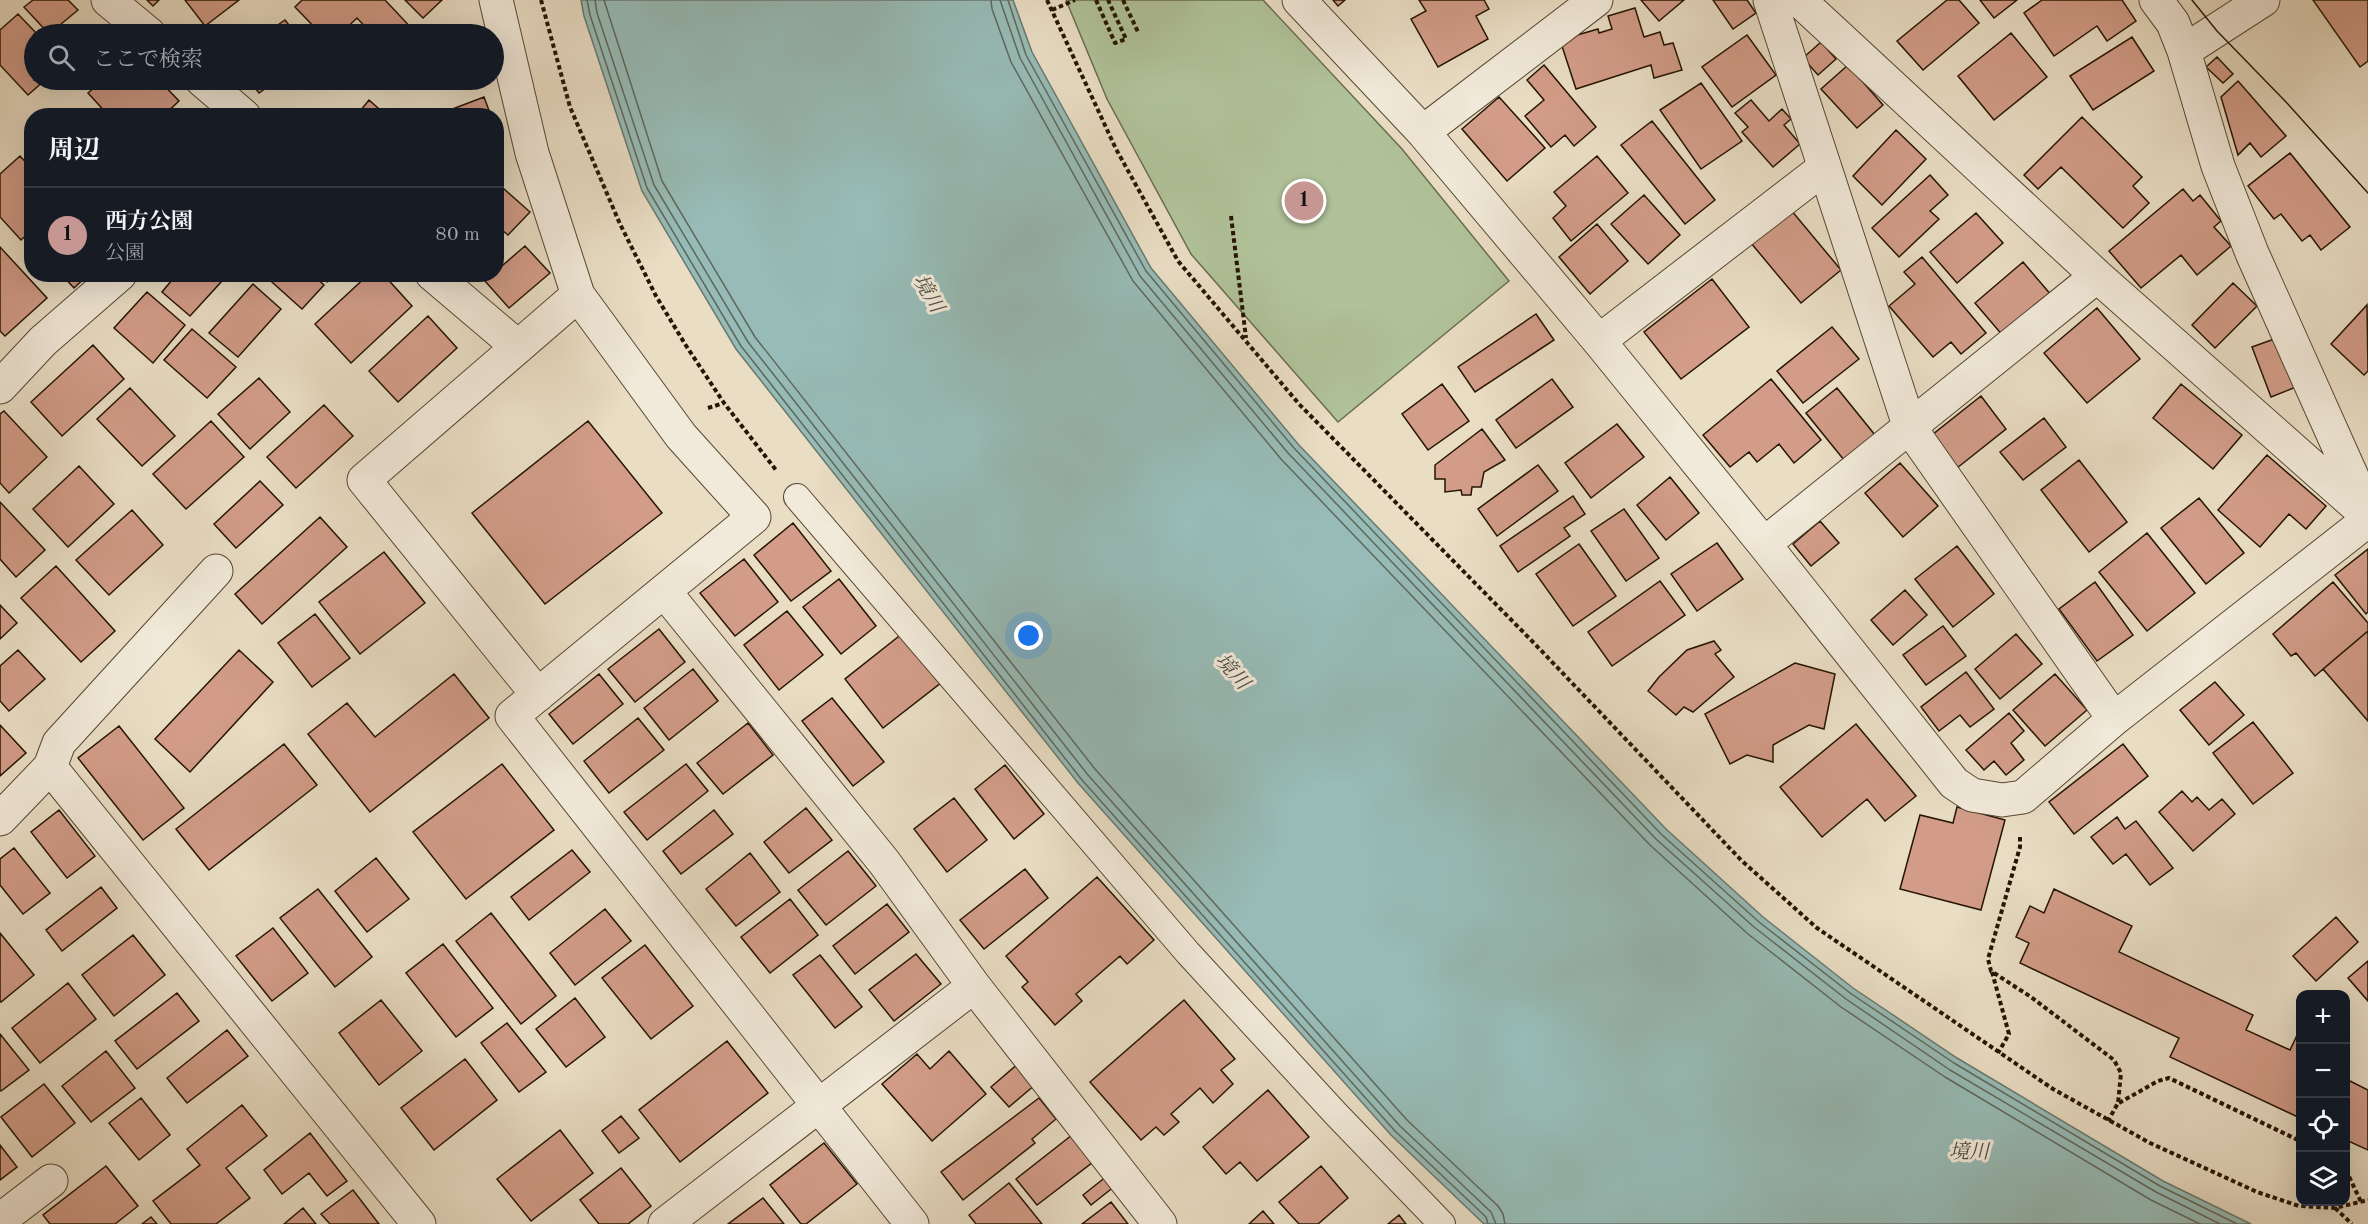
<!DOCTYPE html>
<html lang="ja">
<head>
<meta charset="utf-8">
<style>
  body { margin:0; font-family:"Old Standard TT","Noto Serif JP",serif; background:#242831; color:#f1f3f6 }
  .controls { position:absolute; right:18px; bottom:18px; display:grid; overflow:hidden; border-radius:12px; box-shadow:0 6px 24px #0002 }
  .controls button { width:54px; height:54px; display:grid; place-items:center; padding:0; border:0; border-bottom:2px solid #363941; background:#171b24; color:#f1f3f6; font:30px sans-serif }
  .you { position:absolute; left:1029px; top:636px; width:21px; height:21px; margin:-15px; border:4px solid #fff; border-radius:50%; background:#1a73e8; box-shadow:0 0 0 9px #1a73e833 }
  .badge { display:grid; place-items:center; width:39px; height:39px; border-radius:50%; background:#c59692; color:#111; font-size:20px; font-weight:700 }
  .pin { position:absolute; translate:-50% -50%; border:3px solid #fff; box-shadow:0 2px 6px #0006 }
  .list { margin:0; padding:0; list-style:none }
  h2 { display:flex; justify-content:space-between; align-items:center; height:78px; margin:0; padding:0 24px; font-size:26px }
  h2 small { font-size:20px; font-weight:400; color:#9ea1a6 }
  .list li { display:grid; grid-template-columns:39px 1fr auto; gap:18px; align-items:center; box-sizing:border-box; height:96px; padding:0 24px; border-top:2px solid #363941 }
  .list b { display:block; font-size:22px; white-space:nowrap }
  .list p { margin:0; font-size:20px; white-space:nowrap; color:#9ea1a6 }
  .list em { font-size:20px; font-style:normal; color:#9ea1a6 }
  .icon { flex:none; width:33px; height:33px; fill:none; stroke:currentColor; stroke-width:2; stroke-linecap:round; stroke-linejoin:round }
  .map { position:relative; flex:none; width:2368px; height:1224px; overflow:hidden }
  .search { position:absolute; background:#171b24; box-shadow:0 6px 24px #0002; left:24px; top:24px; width:480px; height:66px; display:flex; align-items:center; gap:15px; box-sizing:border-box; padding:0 21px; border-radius:33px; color:#9ea1a6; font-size:22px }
  .panel { position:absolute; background:#171b24; box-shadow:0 6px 24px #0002; left:24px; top:108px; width:480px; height:174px; border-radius:24px }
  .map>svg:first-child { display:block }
  .green { fill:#b0c299; stroke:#6a6c4e; stroke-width:1.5 }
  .water { fill:#97bbb6; stroke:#69796e; stroke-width:1.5 }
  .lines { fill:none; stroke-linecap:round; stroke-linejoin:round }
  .shore { stroke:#5e685c; stroke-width:1.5 }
  .building { fill:#d29c88; stroke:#251503; stroke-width:1.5 }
  .lane-casing { stroke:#564733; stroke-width:28 }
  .street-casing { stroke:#564733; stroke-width:35 }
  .path { stroke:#251503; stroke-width:4; stroke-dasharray:4.5 3; stroke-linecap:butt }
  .lane { stroke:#f1e9d9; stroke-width:26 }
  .street { stroke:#f1e9d9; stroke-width:33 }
  .tram { stroke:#251503; stroke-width:1.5 }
  .labels { text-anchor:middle; stroke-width:6; stroke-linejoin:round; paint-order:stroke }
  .water-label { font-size:20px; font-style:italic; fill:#4d4f42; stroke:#f1e9d9 }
</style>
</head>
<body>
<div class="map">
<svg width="2368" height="1224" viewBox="0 0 2368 1224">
  <rect width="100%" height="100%" fill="#e9ddc4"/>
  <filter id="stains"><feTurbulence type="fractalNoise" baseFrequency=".00333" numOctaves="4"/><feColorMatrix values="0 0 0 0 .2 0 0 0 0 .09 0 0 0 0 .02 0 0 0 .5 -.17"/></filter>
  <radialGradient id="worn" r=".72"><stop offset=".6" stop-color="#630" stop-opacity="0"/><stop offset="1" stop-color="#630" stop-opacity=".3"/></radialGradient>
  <path class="green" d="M1066,0H1263L1402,149L1509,281L1338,422L1191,254L1107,99Z"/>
  <path class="water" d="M581,0H1013L1032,52L1151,268L1298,444L1666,829L1763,917L1853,988L1957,1058L2163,1181L2251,1224H1484L1391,1135L1078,783L736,349L642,191L584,16Z"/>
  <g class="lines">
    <path class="shore" d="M587,0L590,15L647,188L741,346L1082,780L1395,1131L1486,1217L1488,1224
      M595,0L597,13L654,185L748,342L1088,775L1400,1126L1491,1212L1496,1224
      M604,0L662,181L755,337L1095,769L1407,1120L1498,1206L1503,1214L1505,1224
      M991,0L992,9L1011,62L1133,281L1281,459L1650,845L1748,934L1841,1007L1945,1077L2151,1200L2200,1224
      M1000,0L1020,58L1140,276L1288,453L1656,839L1754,927L1846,999L1950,1070L2156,1192L2220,1224
      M1008,0L1026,55L1146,271L1294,448L1661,834L1759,922L1850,993L1954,1063L2160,1186L2237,1224"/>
  </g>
  <path class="building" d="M33,0H68L78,10L49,34L24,7Z
    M147,0H159L153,6Z
    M185,0H239L205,26Z
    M302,0H385L416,33L372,34L357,18L340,34H321L295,7Z
    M405,0H442L423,18Z
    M1333,0H1345L1338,6Z
    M1419,0H1484L1489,9L1476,16L1488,39L1438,67L1411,19L1426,11Z
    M1641,0H1684L1659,21Z
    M1713,0H1747L1756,13L1733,29Z
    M1947,0H1959L1979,23L1923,70L1897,41Z
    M1980,0H2017L1994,18Z
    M2042,0H2122L2136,21L2107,41L2097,26L2054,56L2024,13Z
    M2313,0H2368V61L2360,67Z
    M1635,8L1644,37L1660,32L1664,45L1673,43L1682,70L1654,78L1651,65L1576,89L1560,40L1598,29L1599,33L1612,29L1608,16Z
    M18,14L37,34H34V80H45L28,95L0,65V30Z
    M285,20L296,34H265Z
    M2011,33L2047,77L1994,120L1958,76Z
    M1747,35L1776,75L1732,107L1702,67Z
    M2132,37L2154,71L2093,110L2070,76Z
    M1821,42L1836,59L1818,75L1803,58Z
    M2217,57L2233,74L2223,83L2206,67Z
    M1544,65L1596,127L1574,146L1565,135L1551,147L1525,116L1544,100L1527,80Z
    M1848,65L1883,105L1857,128L1821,89Z
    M103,80H159L179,101L163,116H109L88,93Z
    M249,80H277L259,93Z
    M2238,81L2286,136L2261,157L2250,143L2238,155L2221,97Z
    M1701,83L1742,141L1701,169L1660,110Z
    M484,97L491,116H443L442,113Z
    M1499,97L1545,148L1507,181L1462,129Z
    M369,100L387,116H356Z
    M1751,100L1769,121L1782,109L1791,119L1784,125L1800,144L1773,167L1742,132L1748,127L1735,113Z
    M2082,117L2142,177L2133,186L2149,203L2123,228L2061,167L2038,189L2024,175Z
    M1652,121L1715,200L1685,224L1621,145Z
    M1896,130L1926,159L1882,205L1853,176Z
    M2290,153L2350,227L2321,250L2310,235L2302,241L2281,214L2274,219L2248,186Z
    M20,156L32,169V230L21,240L0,217V174Z
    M1597,156L1628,193L1571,241L1553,218L1566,206L1554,192Z
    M1930,175L1948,195L1930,211L1939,219L1899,257L1872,228Z
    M496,182L530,212L508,235L496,225Z
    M2183,189L2193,201L2200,195L2221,221L2214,227L2231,246L2197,275L2181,255L2141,288L2109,251Z
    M1644,195L1680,235L1648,264L1611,224Z
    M1791,210L1841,270L1801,303L1751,243Z
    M1976,213L2003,243L1957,283L1930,252Z
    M1597,224L1628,261L1590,294L1559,257Z
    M525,246L550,273L509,308L485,281L493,274H496V271Z
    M0,247L47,298L5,336L0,331Z
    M1922,257L1986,333L1961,354L1951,342L1933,357L1889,306L1915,284L1904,272Z
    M2023,262L2052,296L2004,337L1975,303Z
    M61,274H89L74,288Z
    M177,274H214L222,281L190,316L162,292Z
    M263,274H312L324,285L302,309Z
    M320,274H336L327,282Z
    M369,274H383L412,306L351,363L315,324Z
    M1712,279L1749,327L1681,379L1644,332Z
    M2233,283L2257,306L2215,348L2192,325Z
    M253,284L281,309L238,357L209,333Z
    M147,292L185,325L153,363L114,328Z
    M2367,305L2368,371L2364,375L2331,344Z
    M2097,308L2140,359L2087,403L2044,353Z
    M1536,314L1554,340L1475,392L1458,367Z
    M428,316L457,348L398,402L369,371Z
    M1832,327L1859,359L1803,403L1777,371Z
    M192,329L236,367L207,398L164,360Z
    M2277,338L2296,387L2271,397L2252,347Z
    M93,345L124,379L62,436L31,402Z
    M259,378L290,412L250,449L218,414Z
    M1552,379L1573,407L1516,448L1496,420Z
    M1771,379L1821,440L1794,463L1779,444L1757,462L1749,452L1730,467L1703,435Z
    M1442,384L1469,421L1428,450L1402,414Z
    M2181,384L2242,435L2213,469L2153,418Z
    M130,388L175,436L142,466L97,419Z
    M1837,388L1875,435L1844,460L1806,413Z
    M1981,396L2006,429L1957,468L1932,435Z
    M324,405L353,436L296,488L267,457Z
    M4,411L47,457L9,493L0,483V414Z
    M2044,418L2066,447L2023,480L2000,452Z
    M211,421L244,457L186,509L153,474Z
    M588,421L662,513L545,604L472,513Z
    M1617,424L1644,457L1591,498L1565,463Z
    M1482,429L1505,460L1484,472L1481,487H1472L1471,495H1462L1461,490L1445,492V479H1435V465Z
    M2267,455L2326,506L2306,529L2289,514L2260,547L2218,510Z
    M2079,460L2127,522L2089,552L2041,490Z
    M1900,463L1938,506L1903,537L1865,493Z
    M1538,465L1558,491L1497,536L1478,509Z
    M79,466L114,504L68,547L33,509Z
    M1670,477L1699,513L1666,540L1637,505Z
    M260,481L283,505L236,548L214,524Z
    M1573,496L1585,514L1564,528L1570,536L1518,572L1500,546Z
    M2199,498L2244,553L2206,584L2161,528Z
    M0,502L45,550L16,577L0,559Z
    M1624,509L1659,558L1626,581L1591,531Z
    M132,510L163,545L109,595L76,560Z
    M320,517L347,547L262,624L235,594Z
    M1820,521L1839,543L1811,566L1793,544Z
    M793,523L831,571L791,601L754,555Z
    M2147,533L2195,593L2147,631L2099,572Z
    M1717,543L1743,579L1697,611L1671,574Z
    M1579,544L1616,596L1573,626L1536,574Z
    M1957,546L1994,594L1953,627L1915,579Z
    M2368,549V612L2366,614L2335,575Z
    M384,552L425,603L360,654L319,602Z
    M744,559L778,602L735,636L700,593Z
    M56,566L115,631L81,662L21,598Z
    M839,579L876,626L841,654L803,607Z
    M1660,581L1685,615L1612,666L1588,632Z
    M2095,582L2133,635L2097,661L2059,609Z
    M2333,582L2368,623V631L2315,676L2296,653L2291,656L2273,634Z
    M1905,590L1927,615L1893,645L1871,620Z
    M0,605L17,623L0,639Z
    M787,611L823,655L779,690L744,645Z
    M315,614L350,658L312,687L278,643Z
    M1943,626L1966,656L1926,685L1903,655Z
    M659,629L685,662L635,702L608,669Z
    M2368,631V721L2323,669Z
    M903,633L942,682L883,728L845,679Z
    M2016,634L2042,664L2000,699L1975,669Z
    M1714,641L1721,650L1715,654L1734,677L1693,712L1684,707L1676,715L1648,691L1659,677L1687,650Z
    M18,650L45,679L9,711L0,701V666Z
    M239,650L273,682L190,772L155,739Z
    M1795,663L1835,674L1824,729L1809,725L1773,745V762L1747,755L1730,764L1705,714Z
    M693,669L718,701L669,740L644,708Z
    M1966,672L1994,709L1970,727L1960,715L1939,731L1921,707Z
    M454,674L489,718L370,812L308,734L347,703L375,737Z
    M599,674L623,704L573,744L549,714Z
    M2055,674L2087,710L2045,746L2013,710Z
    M2215,682L2244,715L2209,745L2180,710Z
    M832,698L884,762L853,786L802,721Z
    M2009,713L2024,731L2011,743L2024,760L2006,775L1994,761L1984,770L1966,750Z
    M638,718L664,750L609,793L584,761Z
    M2253,722L2293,773L2253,804L2213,753Z
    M748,723L773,755L723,794L697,763Z
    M1856,724L1916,796L1885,821L1867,799L1822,837L1780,787Z
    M0,725L26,753L0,776Z
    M119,726L184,808L143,840L78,758Z
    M284,744L317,785L209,870L176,829Z
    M2123,744L2148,776L2074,834L2049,802Z
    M502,764L554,830L466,899L413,832Z
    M686,764L708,791L647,840L624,812Z
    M1005,765L1044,814L1014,839L975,789Z
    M2182,791L2192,802L2197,797L2209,810L2222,799L2235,814L2193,851L2159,812Z
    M954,798L987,840L947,872L914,829Z
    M1957,807L2005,820L1981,910L1900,889L1920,815L1953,823Z
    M806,808L832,840L789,873L764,842Z
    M59,810L95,856L67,878L31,832Z
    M714,810L733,834L681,874L663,851Z
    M2117,817L2125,829L2136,821L2173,868L2150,885L2126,854L2113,864L2091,837Z
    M14,848L50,893L23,914L0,885V859Z
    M572,850L590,872L529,920L511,897Z
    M848,851L876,886L826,925L798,890Z
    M750,853L780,892L736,926L706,889Z
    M376,858L409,899L367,932L335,891Z
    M1025,869L1048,898L984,949L960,920Z
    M1097,877L1154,940L1127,964L1120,956L1076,994L1082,1001L1055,1025L1022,987L1028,982L1006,956Z
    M101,887L117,908L62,951L46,930Z
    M318,889L372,957L335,987L280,918Z
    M2054,889L2132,926L2119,952L2253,1015L2246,1030L2290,1050L2300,1029V1118L2170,1057L2179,1038L2020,963L2029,943L2016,937L2030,906L2044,913Z
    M790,899L818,935L770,973L741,937Z
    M887,904L909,932L855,974L833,946Z
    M605,909L631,941L575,985L550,953Z
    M491,913L556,996L521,1024L456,941Z
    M2336,917L2358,942L2316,981L2293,956Z
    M273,928L308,973L272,1001L236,956Z
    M0,933L34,975L1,1002L0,1000Z
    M133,935L165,975L114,1016L82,975Z
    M443,944L493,1008L456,1037L406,973Z
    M645,945L693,1006L651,1039L602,978Z
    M916,954L941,984L894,1021L869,990Z
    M820,955L862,1007L835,1028L793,975Z
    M2368,961V1001L2348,978Z
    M68,983L96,1019L40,1063L12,1028Z
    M177,993L199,1021L137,1069L115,1041Z
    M575,998L605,1037L566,1067L536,1029Z
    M381,1000L422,1051L379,1085L339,1033Z
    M1184,1000L1235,1059L1221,1070L1233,1084L1213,1103L1200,1088L1171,1114L1179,1122L1164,1135L1156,1127L1141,1140L1090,1082Z
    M507,1023L546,1072L519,1092L481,1043Z
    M227,1030L248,1056L187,1103L167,1078Z
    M0,1034L29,1070L1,1091L0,1090Z
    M727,1041L768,1093L680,1162L639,1110Z
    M106,1051L135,1088L91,1122L62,1086Z
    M949,1051L986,1094L932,1141L882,1084L917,1054L930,1069Z
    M465,1059L497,1100L434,1150L401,1108Z
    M1019,1063L1036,1084L1009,1107L991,1087Z
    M2346,1079L2368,1090V1150L2346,1140Z
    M44,1084L75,1123L32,1157L1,1117Z
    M1268,1090L1309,1137L1257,1181L1240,1162L1226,1174L1203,1147Z
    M141,1098L170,1135L139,1160L109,1123Z
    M1039,1098L1056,1119L1032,1139L1035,1143L963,1200L941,1172Z
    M242,1105L267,1136L226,1168L250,1198L216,1224H171L153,1201L200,1165L187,1149Z
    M621,1116L639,1138L619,1153L602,1131Z
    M560,1130L593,1173L531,1221L497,1179Z
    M310,1133L347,1181L327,1196L309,1173L282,1194L264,1170Z
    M1072,1135L1093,1162L1037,1205L1016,1179Z
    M824,1143L857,1184L806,1224H801L770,1185Z
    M0,1145L17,1167L0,1180Z
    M106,1166L138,1206L115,1224H50L43,1215Z
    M1321,1166L1348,1198L1318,1224H1299L1279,1202Z
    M621,1168L651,1206L628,1224H599L580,1200Z
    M1107,1176L1115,1186L1091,1205L1083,1195Z
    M1009,1183L1042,1224H976L969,1215Z
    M353,1190L379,1224H330L321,1214Z
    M763,1198L784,1224H728Z
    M1111,1202L1128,1224H1082Z
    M303,1208L316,1224H284Z
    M1263,1211L1274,1224H1249Z
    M1399,1215L1406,1224H1388Z
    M151,1217L157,1224H142Z"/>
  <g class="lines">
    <defs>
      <path id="lane" d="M797,497L1188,953L1336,1114L1442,1224"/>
      <path id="street" d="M108,0L149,34
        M496,0L532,153L578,295L681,436L754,517L512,716L912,1224
        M1299,0L1423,132L1599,341L1764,544L1954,783L1972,795L2002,800L2023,797L2114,719L2368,520
        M1770,0L1910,428L2114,719
        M1799,0L2097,276L2368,516
        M2156,0L2173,23L2184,51
        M2263,0L2184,51L2218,166L2252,253L2366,508
        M202,80L244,116
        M1423,132L1596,0
        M432,274L518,347
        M1599,341L1824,168
        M0,387L43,341L120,274
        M1764,544L2097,276
        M664,591L884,862L974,986L1160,1224
        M538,695L364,480L578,295
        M50,767L419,1224
        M0,819L50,767L59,743L216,571
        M0,1220L51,1181
        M665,1224L974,986"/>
    </defs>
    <use href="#lane" class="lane-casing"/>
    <use href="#street" class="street-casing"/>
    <path class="path" d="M541,0L570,107L620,224L656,296L685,344L724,403L776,470
      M1047,0L1116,149L1178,261L1299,404L1533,642L1741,860L1817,928L2053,1089L2150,1143L2257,1192L2299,1206L2335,1208L2368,1200
      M1096,0L1115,43L1126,39L1108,0
      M1123,0L1138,32
      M1052,10L1075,0
      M1231,216L1246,338
      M708,408L724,403
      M2020,837V847L1988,959L1991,971L2031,997L2114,1060L2121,1073L2118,1103L2108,1121
      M1992,972L2009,1034L1998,1053
      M2119,1103L2158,1081L2169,1078L2300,1141
      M2346,1170L2361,1202
      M2335,1208L2352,1224"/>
    <use href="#lane" class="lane"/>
    <use href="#street" class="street"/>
    <path class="tram" d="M2192,0L2217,31L2286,102L2368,193"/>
  </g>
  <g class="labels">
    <g class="water-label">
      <text transform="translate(929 293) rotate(60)" y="7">境川</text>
      <text transform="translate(1233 671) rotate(48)" y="7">境川</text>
      <text x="1969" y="1158">境川</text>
    </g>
  </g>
  <rect width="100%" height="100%" filter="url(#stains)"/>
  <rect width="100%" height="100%" fill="url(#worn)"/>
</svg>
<div class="controls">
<button>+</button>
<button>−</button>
<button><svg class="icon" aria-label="locate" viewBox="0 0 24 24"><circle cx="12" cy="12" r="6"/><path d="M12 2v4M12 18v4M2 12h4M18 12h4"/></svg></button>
<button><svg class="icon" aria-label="layers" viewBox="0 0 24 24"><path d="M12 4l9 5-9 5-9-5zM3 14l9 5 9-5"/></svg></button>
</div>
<div class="you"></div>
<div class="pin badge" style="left:1304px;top:201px">1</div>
<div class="search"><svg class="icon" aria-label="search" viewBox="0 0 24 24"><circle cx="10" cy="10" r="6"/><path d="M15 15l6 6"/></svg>ここで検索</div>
<section class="panel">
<h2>周辺<small></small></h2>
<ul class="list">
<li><span class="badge">1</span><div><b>西方公園</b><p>公園</p></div><em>80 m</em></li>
</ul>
</section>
</div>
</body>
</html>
